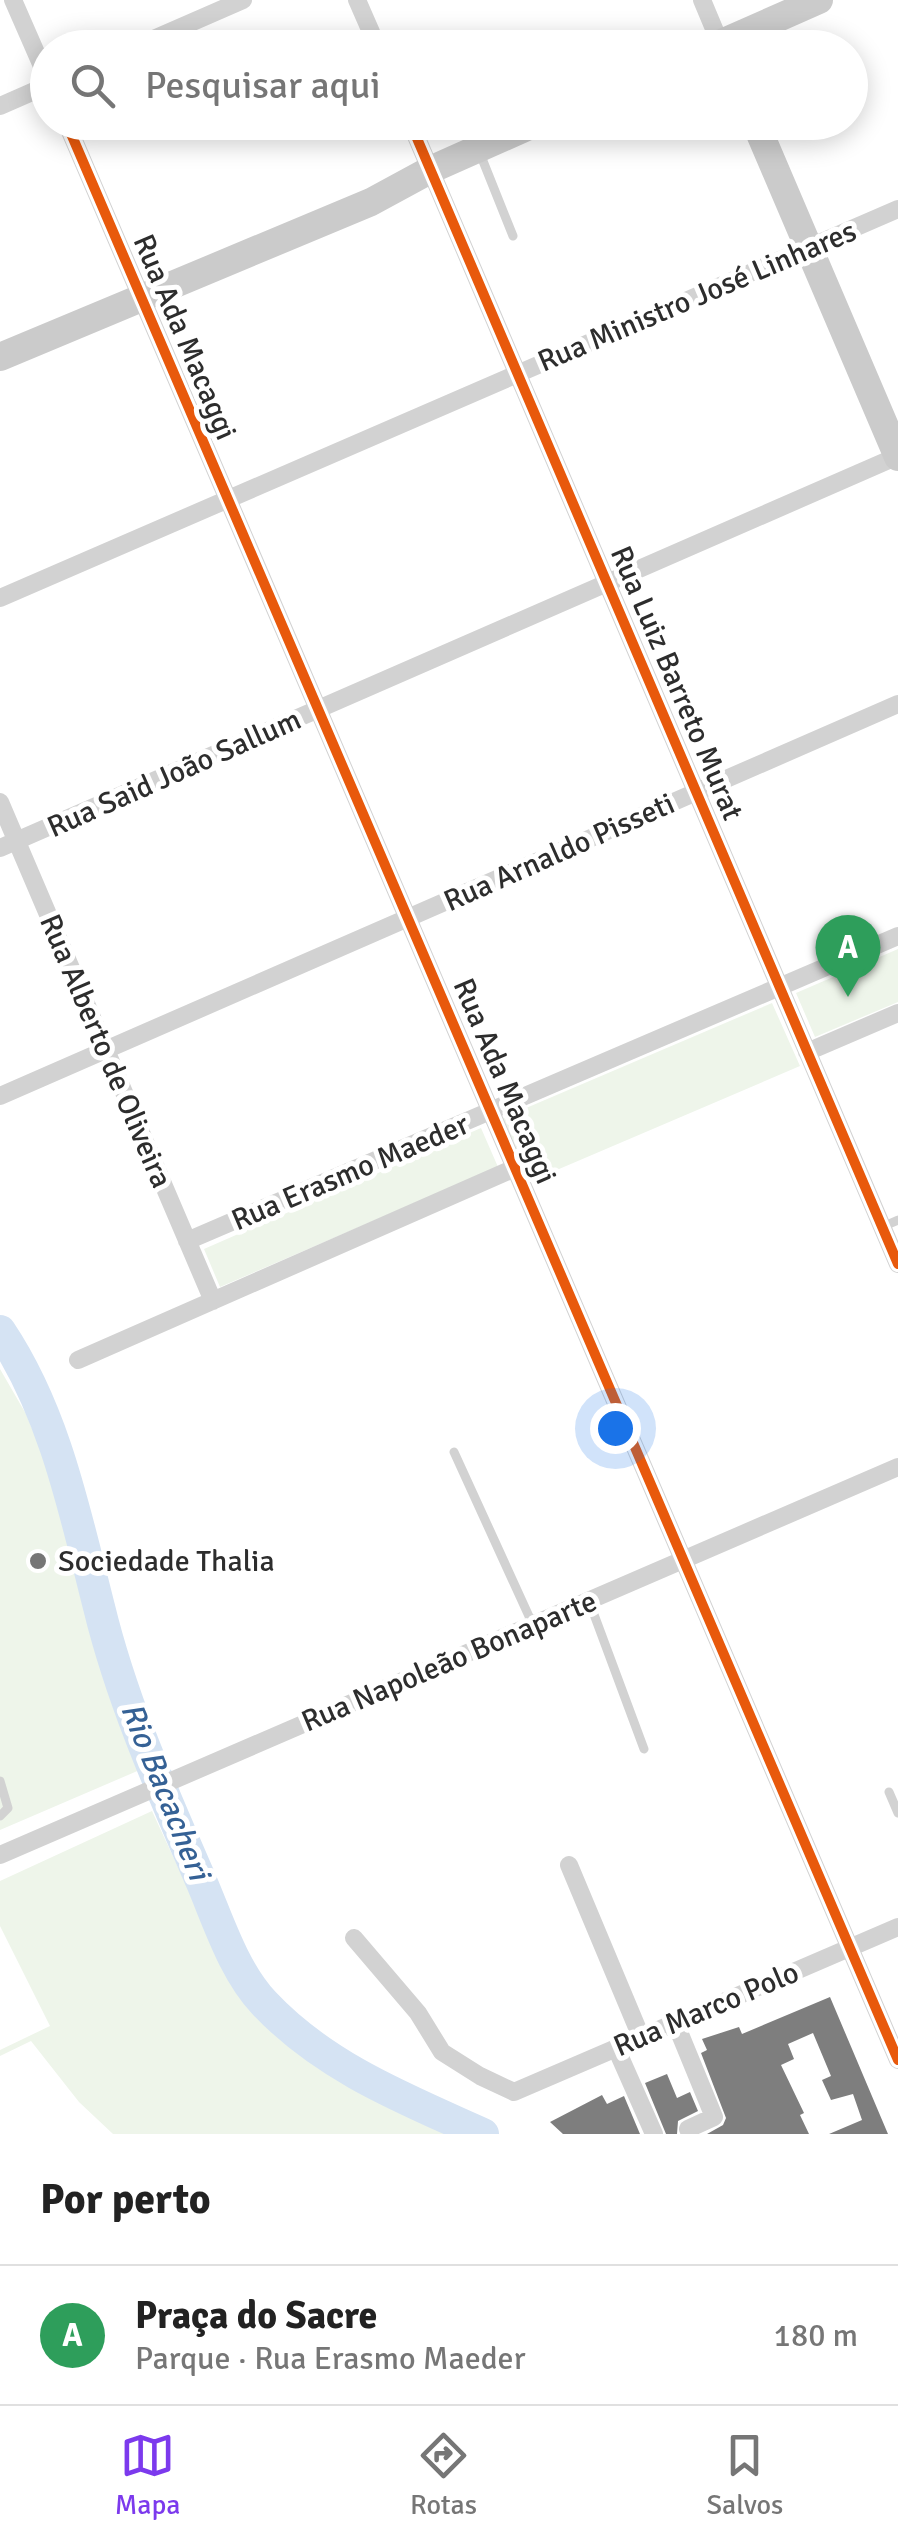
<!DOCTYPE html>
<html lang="pt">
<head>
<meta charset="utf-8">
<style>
  body { margin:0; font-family:Signika,sans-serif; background:#f2f2f2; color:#222 }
  .you { position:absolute; left:615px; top:1428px; width:35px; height:35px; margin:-25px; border:8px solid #fff; border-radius:50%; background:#1a73e8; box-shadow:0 0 0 15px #1a73e833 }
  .badge { display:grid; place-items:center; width:65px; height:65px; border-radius:50%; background:#7c3aed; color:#fff; font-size:32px; font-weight:700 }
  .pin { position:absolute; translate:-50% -82px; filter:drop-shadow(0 2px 5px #0008) }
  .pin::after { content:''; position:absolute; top:52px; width:35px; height:30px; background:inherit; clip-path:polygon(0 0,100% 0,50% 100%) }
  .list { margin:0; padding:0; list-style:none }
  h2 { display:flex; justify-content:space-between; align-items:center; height:130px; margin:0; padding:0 40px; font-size:42px }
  h2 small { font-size:32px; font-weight:400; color:#767676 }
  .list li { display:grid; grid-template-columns:65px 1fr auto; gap:30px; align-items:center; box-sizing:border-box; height:140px; padding:0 40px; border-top:2px solid #e0e0e0 }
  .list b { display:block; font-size:38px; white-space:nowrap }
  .list p { margin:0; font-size:32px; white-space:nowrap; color:#767676 }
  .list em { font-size:32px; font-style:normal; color:#767676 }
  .icon { flex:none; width:55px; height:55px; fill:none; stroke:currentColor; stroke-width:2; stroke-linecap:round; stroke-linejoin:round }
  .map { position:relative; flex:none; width:898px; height:2134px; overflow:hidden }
  .search { position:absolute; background:#fff; box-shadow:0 5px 25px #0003; left:30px; right:30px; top:30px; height:110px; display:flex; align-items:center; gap:25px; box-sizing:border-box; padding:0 35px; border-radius:55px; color:#767676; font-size:38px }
  .sheet { height:270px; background:#fff }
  nav { display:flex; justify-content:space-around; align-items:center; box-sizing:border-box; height:140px; border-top:2px solid #e0e0e0; background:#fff; font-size:28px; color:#767676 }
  nav a { display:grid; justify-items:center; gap:5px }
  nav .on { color:#7c3aed }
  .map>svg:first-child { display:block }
  .green { fill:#eef5ea }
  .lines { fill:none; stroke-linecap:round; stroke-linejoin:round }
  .river { stroke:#d5e3f3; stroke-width:32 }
  .building { fill:#7e7e7e }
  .lane { stroke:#d2d2d2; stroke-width:9 }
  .street { stroke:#d2d2d2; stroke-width:18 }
  .secondary { stroke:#cbcbcb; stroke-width:28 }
  .cycleway-casing { stroke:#fff; stroke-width:16 }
  .cycleway { stroke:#e8590c; stroke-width:10 }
  .poi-dot { fill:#767676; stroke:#fff; stroke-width:4 }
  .labels { text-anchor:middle; stroke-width:10; stroke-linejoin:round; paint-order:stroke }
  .street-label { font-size:30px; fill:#2d2d2d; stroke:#fff }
  .poi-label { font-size:30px; fill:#2d2d2d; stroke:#fff; text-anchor:start }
  .water-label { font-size:32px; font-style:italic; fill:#356195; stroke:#fff }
</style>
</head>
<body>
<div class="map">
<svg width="898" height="2134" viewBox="0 0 898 2134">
  <rect width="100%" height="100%" fill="#fff"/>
  <path class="green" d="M898,949V1002L815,1037L796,993Z
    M772,1003L800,1066L531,1181L503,1118Z
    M481,1128L498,1167L220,1287L204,1249Z
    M0,1369L26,1414L66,1510L86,1613L110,1688L142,1769L0,1830Z
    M152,1811L225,1969L365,2087L469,2134H113L79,2102L31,2041L0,2056V2050L50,2026L0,1926V1881Z"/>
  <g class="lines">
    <path class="river" d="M0,1331C55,1413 75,1513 99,1607C122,1702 163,1793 202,1883C219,1923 234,1971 264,2003C324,2067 405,2099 483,2134"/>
  </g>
  <path class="building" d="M830,1997L888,2134H829L862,2120L853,2094L831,2100L822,2080L831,2076L813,2033L788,2044L794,2059L781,2065L804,2113L800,2115L809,2134H707L723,2125L726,2118L701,2053L707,2050L702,2039L739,2027L742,2034Z
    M667,2074L677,2098L690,2092L698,2111L678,2121L677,2134H666L645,2083Z
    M602,2095L607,2104L624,2096L640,2134H563L550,2122Z"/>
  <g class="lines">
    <path class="lane" d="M479,151L513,236
      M882,1227L898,1220
      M454,1452L533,1625
      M589,1601L644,1749
      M0,1781L8,1808L0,1816
      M889,1792L898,1813"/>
    <path class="street" d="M13,0L48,80
      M357,0L378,48
      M702,0L720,43
      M133,48L243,0
      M0,106L48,85
      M66,122L898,2060
      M410,122L898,1264
      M0,598L898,209
      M0,802L213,1301
      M0,848L898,456
      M807,1052L898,1013
      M0,1096L898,704
      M187,1241L898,936
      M78,1360L515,1168
      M0,1855L898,1467
      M569,1865L641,2037
      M354,1938L418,2013L442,2052L480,2076L514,2092L898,1927
      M675,2022L714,2117L688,2129
      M616,2048L654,2134"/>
    <path class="secondary" d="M710,48L819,0
      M755,122L898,457
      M0,357L371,202L430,170L538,122"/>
    <defs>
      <path id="cycleway" d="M66,122L898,2060
        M410,122L898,1264"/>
    </defs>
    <use href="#cycleway" class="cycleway-casing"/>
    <use href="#cycleway" class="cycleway"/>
  </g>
  <circle class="poi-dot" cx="38" cy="1561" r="10"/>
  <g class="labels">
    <g class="street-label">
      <text transform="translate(697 296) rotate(-23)" y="10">Rua Ministro José Linhares</text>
      <text transform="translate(185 337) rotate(67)" y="10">Rua Ada Macaggi</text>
      <text transform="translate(677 683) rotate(67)" y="10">Rua Luiz Barreto Murat</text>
      <text transform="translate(174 773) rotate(-24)" y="10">Rua Said João Sallum</text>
      <text transform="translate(559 852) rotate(-24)" y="10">Rua Arnaldo Pisseti</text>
      <text transform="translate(106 1051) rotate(67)" y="10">Rua Alberto de Oliveira</text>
      <text transform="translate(505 1081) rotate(67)" y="10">Rua Ada Macaggi</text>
      <text transform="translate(350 1172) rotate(-23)" y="10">Rua Erasmo Maeder</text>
      <text transform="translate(449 1661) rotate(-23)" y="10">Rua Napoleão Bonaparte</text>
      <text transform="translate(706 2009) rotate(-23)" y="10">Rua Marco Polo</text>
    </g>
    <g class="poi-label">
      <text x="58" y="1571">Sociedade Thalia</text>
    </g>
    <g class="water-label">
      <text transform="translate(166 1791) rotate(68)" y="11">Rio Bacacheri</text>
    </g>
  </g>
</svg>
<div class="you"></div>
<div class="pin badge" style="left:848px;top:997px;background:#2e9e5b">A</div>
<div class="search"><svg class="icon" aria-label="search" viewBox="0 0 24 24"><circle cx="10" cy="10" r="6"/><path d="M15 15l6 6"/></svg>Pesquisar aqui</div>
</div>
<section class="sheet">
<h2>Por perto<small></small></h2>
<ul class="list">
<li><span class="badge" style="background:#2e9e5b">A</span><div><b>Praça do Sacre</b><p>Parque · Rua Erasmo Maeder</p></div><em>180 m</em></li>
</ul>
</section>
<nav>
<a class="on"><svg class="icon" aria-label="map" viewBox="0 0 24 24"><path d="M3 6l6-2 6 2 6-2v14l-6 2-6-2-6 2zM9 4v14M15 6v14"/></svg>Mapa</a>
<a><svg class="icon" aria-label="directions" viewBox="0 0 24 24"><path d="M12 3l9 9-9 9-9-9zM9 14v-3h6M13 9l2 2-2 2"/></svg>Rotas</a>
<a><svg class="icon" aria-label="saved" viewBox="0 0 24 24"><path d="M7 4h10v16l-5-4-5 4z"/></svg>Salvos</a>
</nav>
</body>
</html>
